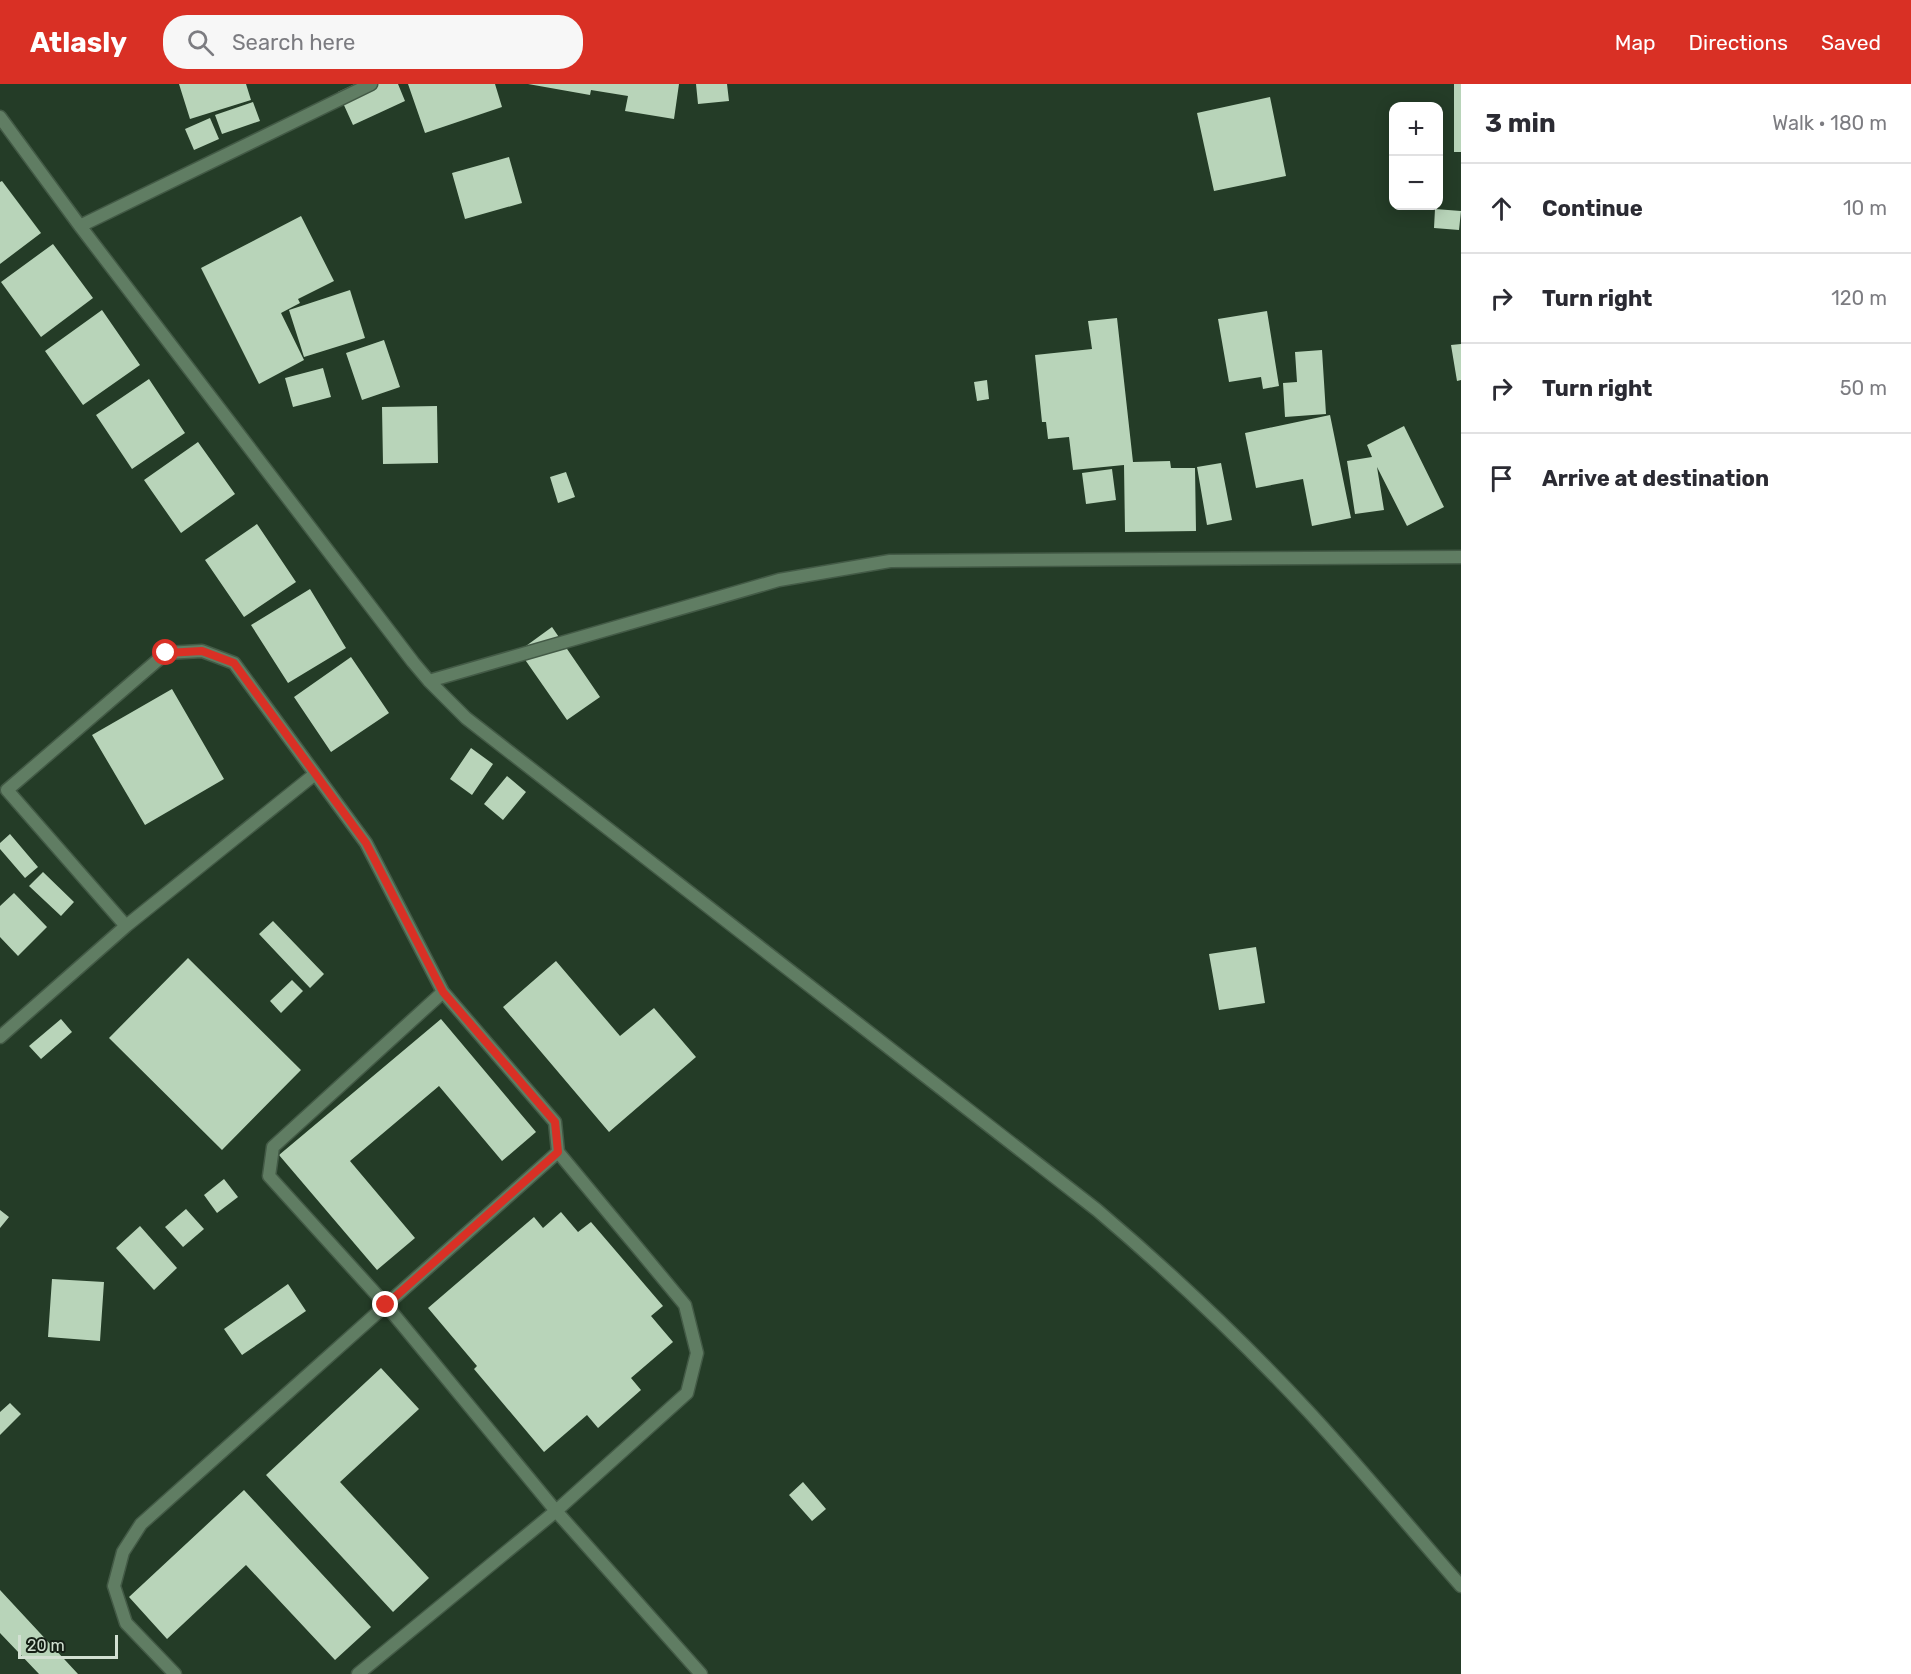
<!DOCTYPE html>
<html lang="en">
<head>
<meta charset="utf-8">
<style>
  body { margin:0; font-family:Rubik,sans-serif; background:#f7f7f7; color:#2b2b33 }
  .controls { position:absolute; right:18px; top:18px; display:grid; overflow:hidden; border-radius:12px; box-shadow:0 3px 15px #0003 }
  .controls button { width:54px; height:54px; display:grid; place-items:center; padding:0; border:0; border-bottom:2px solid #e1e1e2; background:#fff; color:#2b2b33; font:30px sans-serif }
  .scale { position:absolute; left:18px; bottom:15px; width:100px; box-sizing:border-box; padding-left:6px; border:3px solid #d2e0d2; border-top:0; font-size:16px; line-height:21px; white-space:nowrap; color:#d2e0d2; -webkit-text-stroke:4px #152016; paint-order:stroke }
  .stop { position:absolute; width:18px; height:18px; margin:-14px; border:4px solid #d93025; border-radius:50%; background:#fff }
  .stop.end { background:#d93025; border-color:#fff; box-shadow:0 2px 6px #0008 }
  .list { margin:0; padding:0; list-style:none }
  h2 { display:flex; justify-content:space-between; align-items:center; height:78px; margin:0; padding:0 24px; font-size:26px }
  h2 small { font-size:20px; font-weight:400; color:#7c7c81 }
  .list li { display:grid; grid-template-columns:39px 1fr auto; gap:18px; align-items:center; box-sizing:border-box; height:90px; padding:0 24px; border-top:2px solid #e1e1e2 }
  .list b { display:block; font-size:22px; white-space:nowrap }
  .list em { font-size:20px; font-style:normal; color:#7c7c81 }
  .icon { flex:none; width:33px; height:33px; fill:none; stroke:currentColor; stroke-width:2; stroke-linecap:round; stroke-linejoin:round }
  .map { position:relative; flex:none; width:1461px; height:1590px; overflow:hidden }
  header { display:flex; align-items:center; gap:36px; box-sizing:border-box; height:84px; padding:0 30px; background:#d93025; color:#fff }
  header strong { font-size:28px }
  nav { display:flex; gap:33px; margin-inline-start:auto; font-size:21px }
  .search { width:420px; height:54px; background:#f7f7f7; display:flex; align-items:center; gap:15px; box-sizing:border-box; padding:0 21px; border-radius:24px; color:#7c7c81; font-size:22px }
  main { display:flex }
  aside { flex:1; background:#fff }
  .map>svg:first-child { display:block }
  .building { fill:#b8d4b9 }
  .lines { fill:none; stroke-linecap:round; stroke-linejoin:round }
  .service-casing { stroke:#435a46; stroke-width:15 }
  .minor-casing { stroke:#435a46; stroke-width:15 }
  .service { stroke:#607d63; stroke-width:12 }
  .minor { stroke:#607d63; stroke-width:12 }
  .route { stroke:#d93025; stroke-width:8 }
</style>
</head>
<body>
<header>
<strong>Atlasly</strong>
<div class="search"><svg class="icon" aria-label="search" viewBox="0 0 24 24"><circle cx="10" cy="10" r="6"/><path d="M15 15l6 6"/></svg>Search here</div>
<nav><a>Map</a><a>Directions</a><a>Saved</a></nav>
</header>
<main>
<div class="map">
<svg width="1461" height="1590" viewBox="0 0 1461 1590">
  <rect width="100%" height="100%" fill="#243c27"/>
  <path class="building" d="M179,0H246L251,16L190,35Z
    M355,0H398L405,17L353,41L338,8Z
    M408,0H495L502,23L425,49Z
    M528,0H679L674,35L625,27L628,12L591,6L590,11Z
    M696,0H727L729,17L698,20Z
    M1454,0H1461V68H1454Z
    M1270,13L1286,92L1214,107L1197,29Z
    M253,18L260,37L222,50L215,31Z
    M210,34L219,55L194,66L185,45Z
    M509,73L522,119L465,135L452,89Z
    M2,97L41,149L0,180V98Z
    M1435,125L1461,127L1459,146L1434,144Z
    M301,132L334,197L298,215L300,219L281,229L304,276L259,300L201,184Z
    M53,160L93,214L41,253L1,198Z
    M350,206L365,254L304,273L289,226Z
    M102,226L140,281L83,321L45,267Z
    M1267,227L1279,302L1263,305L1261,293L1229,298L1218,235Z
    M1117,234L1133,378L1170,377L1171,384H1195L1196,447L1125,448L1124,381L1073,386L1069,353L1048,355L1046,338H1042L1035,271L1092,265L1088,237Z
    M384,256L400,303L362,316L346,269Z
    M1461,260V296L1457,297L1451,261Z
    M1322,266L1326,330L1285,333L1283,299L1297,298L1295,268Z
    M323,284L331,313L293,323L285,294Z
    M149,295L185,349L132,385L96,331Z
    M987,296L989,315L977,317L974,298Z
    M437,322L438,379L383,380L382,323Z
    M1330,331L1351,434L1312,442L1303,395L1256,404L1245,349Z
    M1404,342L1444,423L1407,442L1377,383L1384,426L1355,430L1347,377L1372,373L1367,361Z
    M198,358L235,410L181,449L144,396Z
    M1221,379L1232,436L1207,441L1197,383Z
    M1112,385L1116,416L1086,420L1082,389Z
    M566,388L575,413L558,419L550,393Z
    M257,440L296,498L244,533L205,476Z
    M310,505L346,564L288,599L251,541Z
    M552,543L600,613L567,636L519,567Z
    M351,573L389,629L331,668L294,613Z
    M172,605L224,695L145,741L92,651Z
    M471,664L493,680L472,711L450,695Z
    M507,692L526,708L503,736L484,720Z
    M10,750L38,783L25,794L0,765V759Z
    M43,788L74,818L61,832L29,802Z
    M14,809L47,843L18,872L0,853V822Z
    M273,837L324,890L310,904L259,850Z
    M1256,863L1265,919L1219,926L1209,870Z
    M188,874L301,986L222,1066L109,954Z
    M556,877L620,952L654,924L696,973L609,1048L503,923Z
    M292,896L303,907L281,929L270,917Z
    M61,935L72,948L41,975L29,962Z
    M441,935L536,1048L502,1077L439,1002L350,1077L415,1154L377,1186L279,1071Z
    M224,1095L238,1113L217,1129L204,1111Z
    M186,1125L204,1145L183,1163L165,1143Z
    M0,1126L9,1133L0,1144Z
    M561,1128L578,1148L591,1138L663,1222L651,1232L673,1258L631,1294L641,1306L598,1344L587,1331L544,1368L474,1285L477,1282L428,1224L534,1133L543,1144Z
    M140,1142L177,1184L154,1206L116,1164Z
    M52,1195L104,1198L100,1257L48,1253Z
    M288,1200L306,1227L242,1271L224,1245Z
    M381,1284L419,1325L340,1398L429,1494L393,1528L266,1391Z
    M10,1319L21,1330L0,1351V1328Z
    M803,1398L826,1425L812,1437L789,1411Z
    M244,1406L371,1543L335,1576L246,1481L167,1555L129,1513Z
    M0,1506L78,1590H39L0,1549Z"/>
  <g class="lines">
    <defs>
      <path id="service" d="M315,690L126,842L7,706L166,569L202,567L234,579L366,759L443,908
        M0,953L126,842
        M175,1590L126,1539L114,1502L123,1468L141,1440L386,1221L556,1427L701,1590
        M358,1590L556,1427L687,1309L697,1269L685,1221L558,1068L386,1221L269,1092L273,1063L443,908L555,1038L558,1068"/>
      <path id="minor" d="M0,33L80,142L413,578L429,597L466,634L1097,1126C1171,1189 1242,1256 1308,1327C1361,1384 1410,1444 1461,1502
        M80,142L371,0
        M429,597L779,496L890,477L1461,473"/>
    </defs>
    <use href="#service" class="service-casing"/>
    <use href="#minor" class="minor-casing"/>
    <use href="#service" class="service"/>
    <use href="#minor" class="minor"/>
  </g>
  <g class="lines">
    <path class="route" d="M166,569L202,567L234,579L366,759L443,908L555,1038L558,1068L386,1221"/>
  </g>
</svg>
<div class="controls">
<button>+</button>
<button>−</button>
</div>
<div class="scale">20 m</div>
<div class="stop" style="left:166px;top:569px"></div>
<div class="stop end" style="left:386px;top:1221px"></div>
</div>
<aside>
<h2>3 min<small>Walk · 180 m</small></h2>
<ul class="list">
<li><svg class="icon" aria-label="ahead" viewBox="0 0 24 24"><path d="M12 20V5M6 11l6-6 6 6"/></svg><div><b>Continue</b></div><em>10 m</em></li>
<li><svg class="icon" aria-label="right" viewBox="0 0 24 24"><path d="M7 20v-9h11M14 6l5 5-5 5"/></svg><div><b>Turn right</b></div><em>120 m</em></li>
<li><svg class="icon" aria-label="right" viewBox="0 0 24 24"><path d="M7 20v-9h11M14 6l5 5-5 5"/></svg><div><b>Turn right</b></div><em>50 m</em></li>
<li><svg class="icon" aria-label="arrive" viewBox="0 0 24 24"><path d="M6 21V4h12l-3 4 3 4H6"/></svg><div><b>Arrive at destination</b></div></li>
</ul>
</aside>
</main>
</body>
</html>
